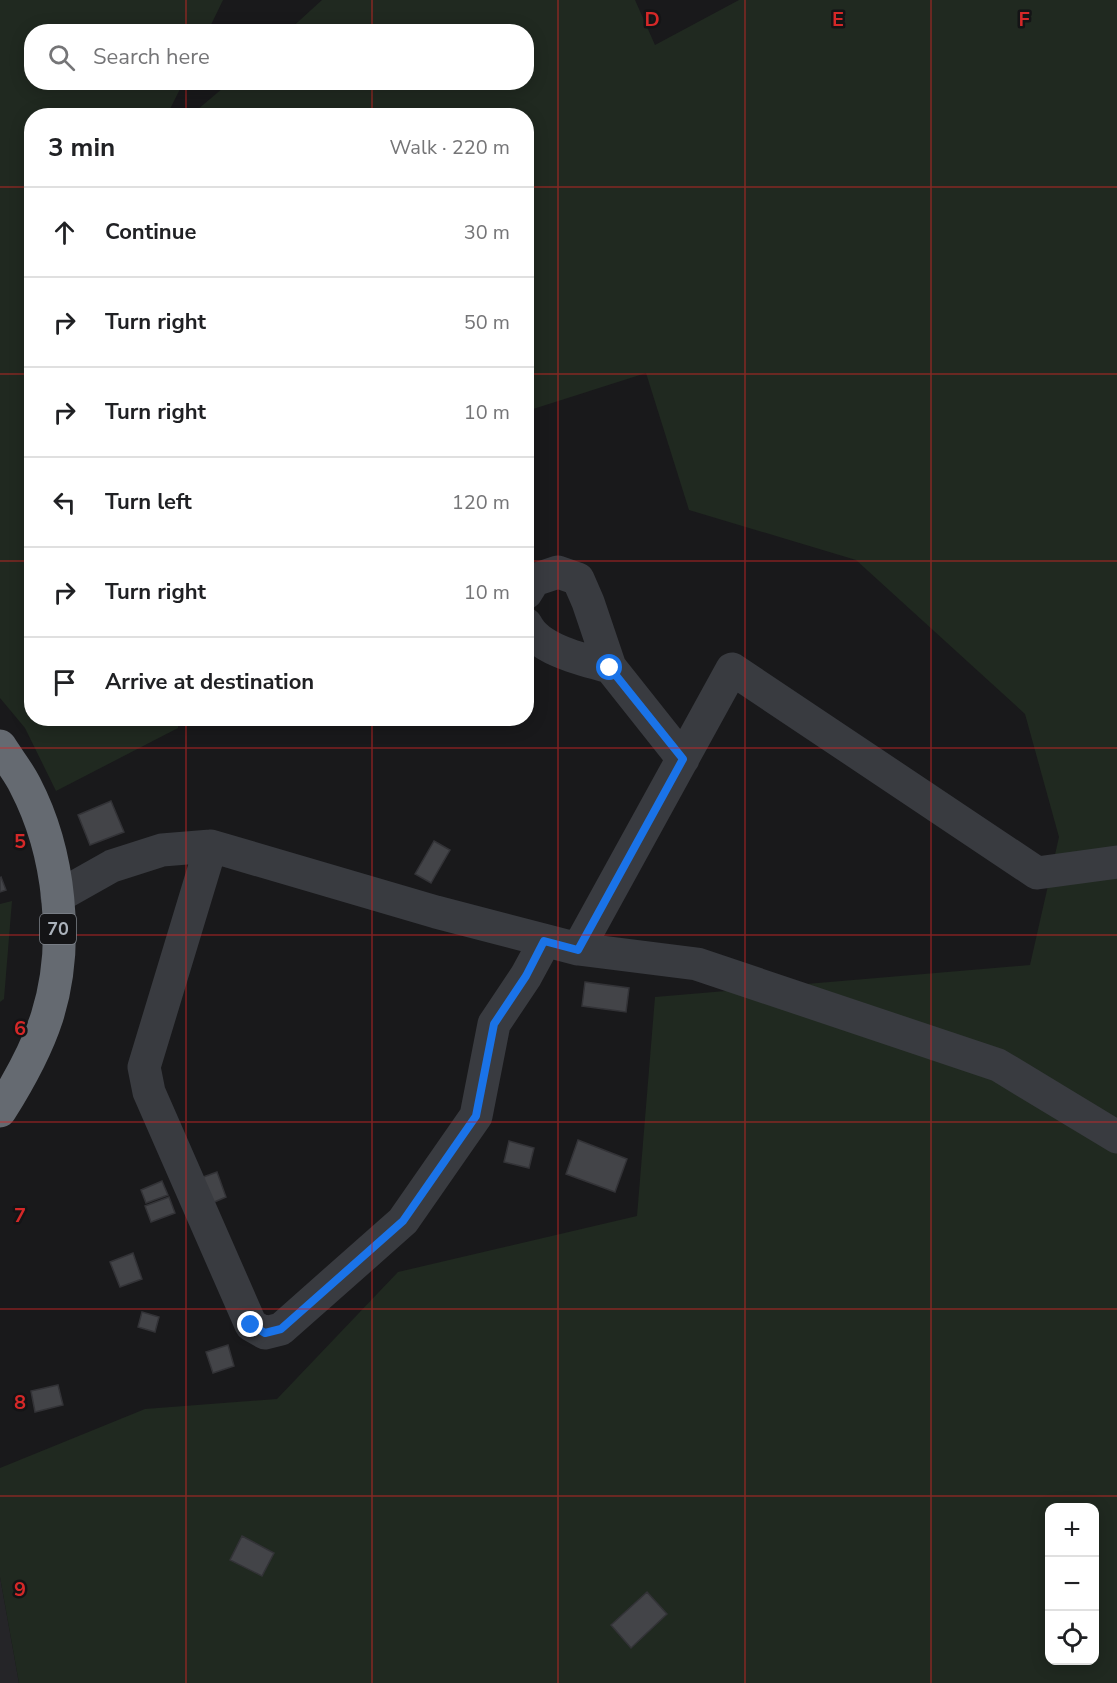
<!DOCTYPE html>
<html lang="en">
<head>
<meta charset="utf-8">
<style>
  body { margin:0; font-family:"Nunito Sans",sans-serif; background:#f6f6f6; color:#202124 }
  .controls { position:absolute; right:18px; bottom:18px; display:grid; overflow:hidden; border-radius:12px; box-shadow:0 3px 15px #0003 }
  .controls button { width:54px; height:54px; display:grid; place-items:center; padding:0; border:0; border-bottom:2px solid #e0e0e0; background:#fff; color:#202124; font:30px sans-serif }
  .stop { position:absolute; width:18px; height:18px; margin:-14px; border:4px solid #1a73e8; border-radius:50%; background:#fff }
  .stop.end { background:#1a73e8; border-color:#fff; box-shadow:0 2px 6px #0008 }
  .list { margin:0; padding:0; list-style:none }
  h2 { display:flex; justify-content:space-between; align-items:center; height:78px; margin:0; padding:0 24px; font-size:26px }
  h2 small { font-size:20px; font-weight:400; color:#757577 }
  .list li { display:grid; grid-template-columns:39px 1fr auto; gap:18px; align-items:center; box-sizing:border-box; height:90px; padding:0 24px; border-top:2px solid #e0e0e0 }
  .list b { display:block; font-size:22px; white-space:nowrap }
  .list em { font-size:20px; font-style:normal; color:#757577 }
  .icon { flex:none; width:33px; height:33px; fill:none; stroke:currentColor; stroke-width:2; stroke-linecap:round; stroke-linejoin:round }
  .map { position:relative; flex:none; width:1117px; height:1683px; overflow:hidden }
  .search { position:absolute; background:#fff; box-shadow:0 3px 15px #0003; left:24px; top:24px; width:510px; height:66px; display:flex; align-items:center; gap:15px; box-sizing:border-box; padding:0 21px; border-radius:24px; color:#757577; font-size:22px }
  .panel { position:absolute; background:#fff; box-shadow:0 3px 15px #0003; left:24px; top:108px; width:510px; height:618px; border-radius:24px }
  .map>svg:first-child { display:block }
  .built { fill:#252528 }
  .green { fill:#202920; fill-rule:evenodd }
  .building { fill:#434448; stroke:#333337; stroke-width:1.5 }
  .lines { fill:none; stroke-linecap:round; stroke-linejoin:round }
  .minor { stroke:#393b40; stroke-width:33 }
  .highway { stroke:#656a71; stroke-width:33 }
  .route { stroke:#1a73e8; stroke-width:8 }
  .grid { fill:none; stroke:#d62828; stroke-width:1.5; stroke-opacity:0.55 }
  .labels { text-anchor:middle; stroke-width:5; stroke-linejoin:round; paint-order:stroke }
  .shield { fill:#141416; stroke:#7e838a; stroke-width:1.5 }
  .shield-label { font-size:18px; font-weight:bold; fill:#abb2bb }
  .grid-label { font-size:20px; text-anchor:middle; font-weight:bold; fill:#d62828; stroke:#141416; stroke-width:5; stroke-linejoin:round; paint-order:stroke }
</style>
</head>
<body>
<div class="map">
<svg width="1117" height="1683" viewBox="0 0 1117 1683">
  <rect width="100%" height="100%" fill="#19191b"/>
  <path class="built" d="M0,1577L19,1683H0Z"/>
  <path class="green" d="M0,0H223L208,31L32,32V82L183,83L167,115L32,116V718L178,719V728L56,791L25,728L0,698Z
    M322,0H635L655,45L739,0H1117V1683H19L0,1577V1468L145,1409L277,1399L398,1272L637,1216L655,997L1030,965L1059,837L1025,714L856,560L689,510L646,373L527,411L526,116L191,115L229,83L526,82V32L288,31ZM1050,1508H1094V1660H1050Z
    M12,901L4,999L0,1002V904Z"/>
  <path class="building" d="M111,801L124,832L90,845L78,815Z
    M434,841L450,850L431,883L415,874Z
    M1,877L6,890L0,892V878Z
    M585,982L629,988L626,1012L582,1006Z
    M578,1140L627,1159L615,1192L566,1174Z
    M509,1141L534,1148L529,1168L504,1162Z
    M217,1172L226,1197L205,1206L195,1180Z
    M162,1181L168,1195L146,1203L141,1190Z
    M169,1197L175,1213L151,1222L145,1206Z
    M133,1253L142,1279L120,1287L110,1262Z
    M142,1312L159,1317L155,1332L138,1327Z
    M228,1345L234,1366L213,1373L206,1352Z
    M58,1385L63,1405L35,1412L31,1391Z
    M242,1536L274,1553L262,1576L230,1560Z
    M647,1592L667,1614L631,1648L611,1625Z"/>
  <g class="lines">
    <path class="minor" d="M526,593L534,580L558,572L578,579L588,602L610,667L683,759
      M526,624C538,650 584,660 610,667
      M211,846L144,1067L149,1092L251,1325L265,1333L281,1329L403,1221L476,1116L494,1024L526,976L545,941
      M57,897L112,866L162,850L211,846L436,912L578,949L697,964L998,1065L1117,1137
      M578,949L732,669L1037,873L1117,862"/>
    <path class="highway" d="M0,746C8,759 18,771 25,785C60,852 70,944 47,1017C36,1051 19,1081 0,1111"/>
  </g>
  <g class="lines">
    <path class="route" d="M251,1325L265,1333L281,1329L403,1221L476,1116L494,1024L526,976L544,941L578,950L683,759L610,668"/>
  </g>
  <path class="grid" d="M186,0V32M372,0V32M558,0V1683M745,0V1683M931,0V1683M186,82V116M372,82V116M0,187H32M526,187H1117M0,374H32M526,374H1117M0,561H32M526,561H1117M186,718V1683M372,718V1683M0,748H1117M0,935H1117M0,1122H1117M0,1309H1117M0,1496H1117"/>
  <g class="labels">
    <rect class="shield" x="40" y="914" width="36" height="30" rx="4.5"/>
    <g class="shield-label">
      <text x="58" y="935">70</text>
    </g>
  </g>
  <g class="grid-label">
    <text x="652" y="26">D</text>
    <text x="838" y="26">E</text>
    <text x="1024" y="26">F</text>
    <text x="20" y="848">5</text>
    <text x="20" y="1035">6</text>
    <text x="20" y="1222">7</text>
    <text x="20" y="1409">8</text>
    <text x="20" y="1596">9</text>
  </g>
</svg>
<div class="controls">
<button>+</button>
<button>−</button>
<button><svg class="icon" aria-label="locate" viewBox="0 0 24 24"><circle cx="12" cy="12" r="6"/><path d="M12 2v4M12 18v4M2 12h4M18 12h4"/></svg></button>
</div>
<div class="stop" style="left:610px;top:668px"></div>
<div class="stop end" style="left:251px;top:1325px"></div>
<div class="search"><svg class="icon" aria-label="search" viewBox="0 0 24 24"><circle cx="10" cy="10" r="6"/><path d="M15 15l6 6"/></svg>Search here</div>
<section class="panel">
<h2>3 min<small>Walk · 220 m</small></h2>
<ul class="list">
<li><svg class="icon" aria-label="ahead" viewBox="0 0 24 24"><path d="M12 20V5M6 11l6-6 6 6"/></svg><div><b>Continue</b></div><em>30 m</em></li>
<li><svg class="icon" aria-label="right" viewBox="0 0 24 24"><path d="M7 20v-9h11M14 6l5 5-5 5"/></svg><div><b>Turn right</b></div><em>50 m</em></li>
<li><svg class="icon" aria-label="right" viewBox="0 0 24 24"><path d="M7 20v-9h11M14 6l5 5-5 5"/></svg><div><b>Turn right</b></div><em>10 m</em></li>
<li><svg class="icon" aria-label="left" viewBox="0 0 24 24"><path d="M17 20v-9H6M10 6l-5 5 5 5"/></svg><div><b>Turn left</b></div><em>120 m</em></li>
<li><svg class="icon" aria-label="right" viewBox="0 0 24 24"><path d="M7 20v-9h11M14 6l5 5-5 5"/></svg><div><b>Turn right</b></div><em>10 m</em></li>
<li><svg class="icon" aria-label="arrive" viewBox="0 0 24 24"><path d="M6 21V4h12l-3 4 3 4H6"/></svg><div><b>Arrive at destination</b></div></li>
</ul>
</section>
</div>
</body>
</html>
